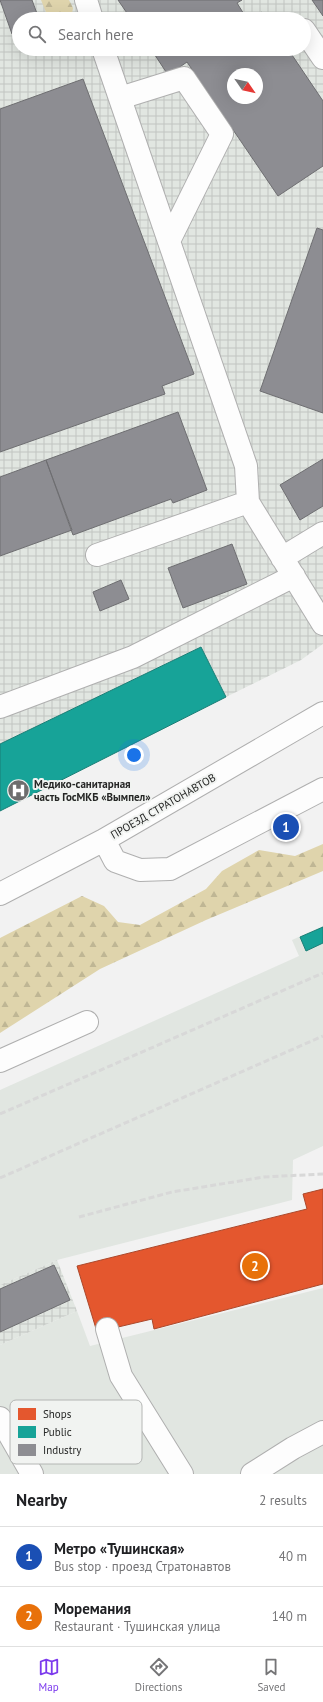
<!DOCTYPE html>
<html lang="en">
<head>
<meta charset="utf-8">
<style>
  body { margin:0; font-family:"PT Sans",sans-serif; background:#f6f6f6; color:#202124 }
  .compass { position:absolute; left:227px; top:68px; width:36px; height:36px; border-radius:50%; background:#fff; box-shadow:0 4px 16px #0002; rotate:124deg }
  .you { position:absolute; left:134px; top:755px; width:14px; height:14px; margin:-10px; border:3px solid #fff; border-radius:50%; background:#1a73e8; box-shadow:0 0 0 6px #1a73e833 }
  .badge { display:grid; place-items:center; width:26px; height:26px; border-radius:50%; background:#7c3aed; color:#fff; font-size:13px; font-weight:700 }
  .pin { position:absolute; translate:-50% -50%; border:2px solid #fff; box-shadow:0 1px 4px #0006 }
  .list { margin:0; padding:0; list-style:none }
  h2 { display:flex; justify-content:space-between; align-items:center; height:52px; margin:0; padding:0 16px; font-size:17px }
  h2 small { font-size:13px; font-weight:400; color:#757577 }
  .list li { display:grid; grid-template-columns:26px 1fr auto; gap:12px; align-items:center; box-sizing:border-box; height:60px; padding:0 16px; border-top:1px solid #e0e0e0 }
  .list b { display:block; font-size:15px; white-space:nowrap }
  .list p { margin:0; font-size:13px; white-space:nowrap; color:#757577 }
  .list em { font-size:13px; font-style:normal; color:#757577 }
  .icon { flex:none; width:22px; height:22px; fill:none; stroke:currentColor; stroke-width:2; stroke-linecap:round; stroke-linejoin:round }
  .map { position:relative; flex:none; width:323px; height:1474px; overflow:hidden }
  .search { position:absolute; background:#fff; box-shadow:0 4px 16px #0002; left:12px; right:12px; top:12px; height:44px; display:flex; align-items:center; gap:10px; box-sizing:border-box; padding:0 14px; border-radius:22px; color:#757577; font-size:15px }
  .sheet { height:172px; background:#fff }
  nav { display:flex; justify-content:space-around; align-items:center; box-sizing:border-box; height:56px; border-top:1px solid #e0e0e0; background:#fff; font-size:11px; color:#757577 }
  nav a { display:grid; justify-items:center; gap:2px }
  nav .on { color:#7c3aed }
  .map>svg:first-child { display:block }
  .built { fill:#e1e6e1 }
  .industrial { fill:url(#industrial-grid); fill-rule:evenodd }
  .forest { fill:url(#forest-firs) }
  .shops { fill:#e4572e; stroke:#ab482b }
  .public { fill:#17a398; stroke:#1b7e76 }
  .industry { fill:#8d8d92; stroke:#6e6e71; fill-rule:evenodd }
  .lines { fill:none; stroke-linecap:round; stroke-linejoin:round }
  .minor-casing { stroke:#afafaf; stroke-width:24 }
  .minor { stroke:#fdfdfd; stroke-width:22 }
  .rail { stroke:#d8d8d8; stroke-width:3; stroke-dasharray:6 3; stroke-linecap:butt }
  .labels { text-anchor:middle; stroke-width:4; stroke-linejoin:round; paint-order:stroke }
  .poi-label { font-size:11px; font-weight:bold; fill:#252625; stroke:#f1f3f1; text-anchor:start }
  .street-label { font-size:11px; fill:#252625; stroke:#f1f3f1 }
  .key { fill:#f1f3f1; stroke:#b4b6b4; stroke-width:1 }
  .key-label { font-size:11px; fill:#252625 }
</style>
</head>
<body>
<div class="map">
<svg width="323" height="1474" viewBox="0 0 323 1474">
  <defs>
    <pattern id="industrial-grid" width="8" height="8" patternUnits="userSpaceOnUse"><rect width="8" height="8" fill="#e1e6e1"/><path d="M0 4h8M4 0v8" fill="none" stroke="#c1c5c1"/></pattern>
    <pattern id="forest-firs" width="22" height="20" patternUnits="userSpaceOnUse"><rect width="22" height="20" fill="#dfd4ac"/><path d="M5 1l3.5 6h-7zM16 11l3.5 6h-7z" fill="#bfb694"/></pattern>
  </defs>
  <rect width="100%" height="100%" fill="#f2f2f2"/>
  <path class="built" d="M323,926V1146L293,1160L292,1200L57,1260L0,1285V1090L299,956L292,940Z
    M323,1288V1474H0V1345L77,1311L90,1346Z"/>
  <path class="industrial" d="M0,0H323V644L301,660L226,697L201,647L0,744ZM19,19H304V49H19ZM233,74H257V98H233Z
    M57,1260L77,1311L0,1345V1285Z"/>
  <path class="forest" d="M41,0H69L73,8L71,19H50L48,17Z
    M323,844V871L206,920L100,969L0,1033V938L82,896L104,906L118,922L140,925L206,889L222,871L259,850L295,856Z"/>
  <path class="shops" d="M323,1189V1284L154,1329L152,1319L97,1332L77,1266L307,1209L303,1194Z"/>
  <path class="public" d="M201,647L226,697L0,811V744Z
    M323,927V943L306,951L300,937Z"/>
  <path class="industry" d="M0,0H32L39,19H19V31L12,34Z
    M118,0H242L237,3L247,19H131Z
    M312,0H323V16Z
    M262,12L267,19H252Z
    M151,49H288L323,101V166L278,196L187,62L168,75ZM233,74H257V98H233Z
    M83,79L194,374L162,386L165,394L0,452V109Z
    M317,228L323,230V413L260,391Z
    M178,412L207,490L173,503L171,499L73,535L46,460Z
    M323,459V506L300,520L280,485Z
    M46,460L72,530L0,556V477Z
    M232,544L247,584L183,608L168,568Z
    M121,580L129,599L100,611L93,592Z
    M54,1265L70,1300L0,1332V1289Z"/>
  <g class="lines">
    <defs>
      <path id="minor" d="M86,0L92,19
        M304,30L323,58
        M103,49L246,466L248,502
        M120,98L184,78L222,134L169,241
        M97,555L248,502L323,624
        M282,558L323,533
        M0,707L133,657L294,576
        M104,840L115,861L140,870L170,869L323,789
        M0,894L104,840L323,713
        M0,1061L87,1022
        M107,1329L121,1376L182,1474
        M0,1418L32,1474
        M252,1474L293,1448L323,1432"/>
    </defs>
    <use href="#minor" class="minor-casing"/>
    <use href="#minor" class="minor"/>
    <path class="rail" d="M0,1114L323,973
      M0,1178L323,1036
      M79,1217L172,1192L264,1177L323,1174"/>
  </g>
  <defs>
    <symbol id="hospital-disc" viewBox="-11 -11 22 22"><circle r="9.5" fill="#6d6d6d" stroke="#f1f3f1"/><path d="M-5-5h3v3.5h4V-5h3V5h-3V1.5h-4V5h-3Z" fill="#fff"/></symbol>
  </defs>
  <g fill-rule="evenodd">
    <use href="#hospital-disc" x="6" y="778" width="25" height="25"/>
  </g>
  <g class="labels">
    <g class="poi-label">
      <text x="34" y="788">Медико-санитарная<tspan x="34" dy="13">часть ГосМКБ «Вымпел»</tspan></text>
    </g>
    <g class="street-label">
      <text transform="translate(163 806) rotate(-30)" y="4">ПРОЕЗД СТРАТОНАВТОВ</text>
    </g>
  </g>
  <rect x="10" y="1400" width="132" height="64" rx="6" class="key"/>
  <rect x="18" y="1408" width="18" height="12" fill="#e4572e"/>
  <rect x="18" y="1426" width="18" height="12" fill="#17a398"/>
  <rect x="18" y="1444" width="18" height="12" fill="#8d8d92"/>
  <g class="key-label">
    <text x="43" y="1418">Shops</text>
    <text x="43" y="1436">Public</text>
    <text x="43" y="1454">Industry</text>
  </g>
</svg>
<svg class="compass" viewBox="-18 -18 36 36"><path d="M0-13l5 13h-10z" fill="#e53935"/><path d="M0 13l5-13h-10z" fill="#757577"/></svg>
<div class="you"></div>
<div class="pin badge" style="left:286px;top:827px;background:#1a4fb4">1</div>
<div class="pin badge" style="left:255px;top:1266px;background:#e8710a">2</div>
<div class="search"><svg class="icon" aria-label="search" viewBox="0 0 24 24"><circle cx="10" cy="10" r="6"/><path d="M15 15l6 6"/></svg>Search here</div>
</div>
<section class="sheet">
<h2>Nearby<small>2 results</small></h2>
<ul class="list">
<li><span class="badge" style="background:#1a4fb4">1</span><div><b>Метро «Тушинская»</b><p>Bus stop · проезд Стратонавтов</p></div><em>40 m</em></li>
<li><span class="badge" style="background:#e8710a">2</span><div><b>Моремания</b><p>Restaurant · Тушинская улица</p></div><em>140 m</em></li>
</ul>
</section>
<nav>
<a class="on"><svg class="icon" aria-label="map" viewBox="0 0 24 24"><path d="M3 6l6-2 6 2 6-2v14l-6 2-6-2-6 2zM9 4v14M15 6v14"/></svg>Map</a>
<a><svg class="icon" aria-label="directions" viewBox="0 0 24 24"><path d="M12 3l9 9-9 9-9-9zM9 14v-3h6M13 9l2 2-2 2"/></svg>Directions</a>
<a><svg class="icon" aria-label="saved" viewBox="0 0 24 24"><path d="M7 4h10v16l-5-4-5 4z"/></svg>Saved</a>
</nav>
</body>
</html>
